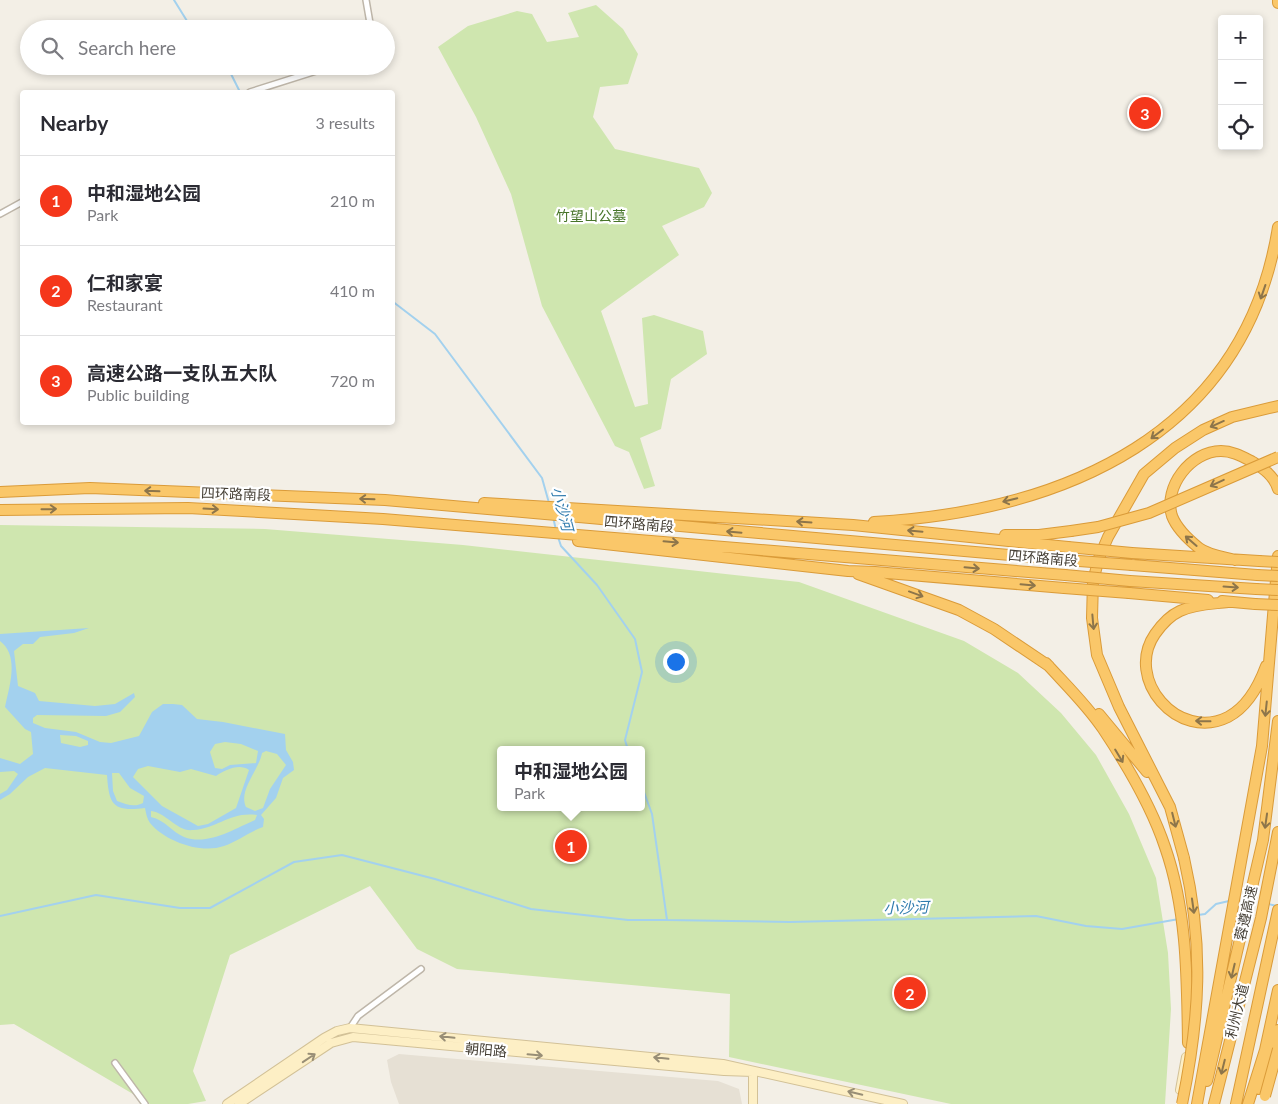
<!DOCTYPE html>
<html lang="en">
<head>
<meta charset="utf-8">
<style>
  body { margin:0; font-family:Lato,"Noto Sans SC",sans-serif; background:#f2f2f3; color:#2b2b33 }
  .controls { position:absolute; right:15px; top:15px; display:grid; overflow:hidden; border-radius:5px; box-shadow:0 2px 8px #0003 }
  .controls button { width:45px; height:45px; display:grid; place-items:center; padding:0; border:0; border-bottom:1px solid #e1e1e2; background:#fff; color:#2b2b33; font:25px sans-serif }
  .you { position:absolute; left:675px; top:661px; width:18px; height:18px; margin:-12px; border:4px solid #fff; border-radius:50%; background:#1a73e8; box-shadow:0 0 0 8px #1a73e833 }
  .badge { display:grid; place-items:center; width:32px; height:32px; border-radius:50%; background:#f5371b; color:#fff; font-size:16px; font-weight:700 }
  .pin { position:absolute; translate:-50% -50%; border:2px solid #fff; box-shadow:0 1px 5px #0006 }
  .popup { position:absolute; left:497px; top:746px; width:148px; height:65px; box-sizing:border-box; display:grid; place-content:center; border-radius:5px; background:#fff; filter:drop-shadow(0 1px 4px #0005); font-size:16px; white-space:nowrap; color:#7c7c81 }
  .popup b { font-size:19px; color:#2b2b33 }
  .popup::after { content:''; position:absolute; left:50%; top:100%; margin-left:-10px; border:10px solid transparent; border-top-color:#fff }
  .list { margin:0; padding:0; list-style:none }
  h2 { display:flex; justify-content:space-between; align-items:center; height:65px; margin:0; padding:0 20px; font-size:21px }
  h2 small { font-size:16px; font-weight:400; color:#7c7c81 }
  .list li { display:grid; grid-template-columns:32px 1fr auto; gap:15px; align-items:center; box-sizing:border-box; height:90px; padding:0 20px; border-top:1px solid #e1e1e2 }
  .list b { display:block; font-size:19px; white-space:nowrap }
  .list p { margin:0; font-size:16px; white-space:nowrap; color:#7c7c81 }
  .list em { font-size:16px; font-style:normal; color:#7c7c81 }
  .icon { flex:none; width:28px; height:28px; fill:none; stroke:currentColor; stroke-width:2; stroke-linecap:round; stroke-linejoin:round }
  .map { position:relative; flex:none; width:1278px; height:1104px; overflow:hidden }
  .search { position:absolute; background:#fff; box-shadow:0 2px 8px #0003; left:20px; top:20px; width:375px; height:55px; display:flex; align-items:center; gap:12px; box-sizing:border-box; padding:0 18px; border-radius:28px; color:#7c7c81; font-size:19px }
  .panel { position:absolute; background:#fff; box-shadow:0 2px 8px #0003; left:20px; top:90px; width:375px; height:335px; border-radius:5px }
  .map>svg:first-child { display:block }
  .residential { fill:#e6e0d4 }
  .green { fill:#cfe6af; fill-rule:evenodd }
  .water { fill:#a3d1ee; fill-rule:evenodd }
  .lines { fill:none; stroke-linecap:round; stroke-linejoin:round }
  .stream { stroke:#a3d1ee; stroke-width:2 }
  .street-casing { stroke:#beb6a9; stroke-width:8 }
  .secondary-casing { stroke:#d2c197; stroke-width:10 }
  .highway-casing { stroke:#da9b39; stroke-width:12 }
  .street { stroke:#fff; stroke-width:5 }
  .secondary { stroke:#fdefc5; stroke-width:8 }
  .highway { stroke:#fac769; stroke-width:10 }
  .highway-bridge-casing { stroke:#da9b39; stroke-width:12; stroke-linecap:butt }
  .highway-bridge { stroke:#fac769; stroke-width:10 }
  .oneway { stroke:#8d754a }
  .oneway2 { stroke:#988e76 }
  .labels { text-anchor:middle; stroke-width:4.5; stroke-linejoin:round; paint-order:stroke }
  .park-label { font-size:14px; fill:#48752a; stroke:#fff }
  .street-label { font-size:14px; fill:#453f35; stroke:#fff }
  .water-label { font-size:15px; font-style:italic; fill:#317cae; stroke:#fff }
</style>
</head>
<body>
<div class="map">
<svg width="1278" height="1104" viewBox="0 0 1278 1104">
  <rect width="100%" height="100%" fill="#f3efe6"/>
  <path class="residential" d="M399,1054L718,1081L739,1089L742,1104H399L391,1082L387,1060Z"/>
  <path class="green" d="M596,5L623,29L638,54L628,84L600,87L593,117L615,149L699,168L712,193L704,207L662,226L679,255L601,311L635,407L648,404L642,318L654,315L703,331L707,354L671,379L661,429L640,438L655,486L644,489L629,452L615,446L542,306L511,194L476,117L438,47L468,26L517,11L532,14L547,42L579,37L568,13Z
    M0,525L265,529L463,545L799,582L964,641L1018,673L1061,713L1096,755L1129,814L1156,878L1168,953L1171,1009L1165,1104H951L729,1057L730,994L457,969L417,949L370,886L230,955L193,1071L206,1101L188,1104H150L14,1024L0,1025ZM501,750H641V807H501Z"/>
  <path class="water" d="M89,628L74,633L40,637L33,644H23L14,651L18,686L35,693L39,701L95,706L115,704L134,693L135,697L120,712L106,716L37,715L33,718V723L45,728L76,732L100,742L111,743L139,736L152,712L163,704H173L182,705L197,719L223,722L285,734L286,750L293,762L294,770L283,778L276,798L261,815L264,819L263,827C249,832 238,841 224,846C201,854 166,842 150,823C147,819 146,813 145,808C113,812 109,805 107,775L45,768L28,777L10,794L0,800V794L7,790L18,774L14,771L0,772V758L20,764L33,754L31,732L25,729L5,707C9,687 20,656 0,641V634ZM60,735L76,736L88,741V745L80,747L61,743ZM225,742L241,744L258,751L256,763L230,765L222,769L215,768L210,752L215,744ZM266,751L277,754L286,765L270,789L263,808L255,811L246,807C238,790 259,770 262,753ZM148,766L180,772L191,769L216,776C225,770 239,763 249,770L236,808L208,824L198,826L162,806L133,777L138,769ZM112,773H119L130,788L144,796L143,803C134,808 126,804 117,801L113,791ZM151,811C167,813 177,832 193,830C218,828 231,811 257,815L255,820C234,829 208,846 184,837C172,832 165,820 151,817Z"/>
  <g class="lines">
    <path class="stream" d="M174,0L192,29
      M227,66L240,92
      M392,301L435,334L542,478L549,503
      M553,517L556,530
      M558,537L561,546L597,585L635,639L642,672L625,740L628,750
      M641,784L652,814L667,920L790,922L1036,916L1086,926L1122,929L1179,919
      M1268,904L1278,906
      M1198,915L1205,914L1216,904L1229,901
      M0,916L96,895L180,908H210L294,862L342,855L435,879L531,909L628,920H667"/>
    <defs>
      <path id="street" d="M366,0L371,29
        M250,92L332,66
        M0,214L22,202
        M350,1028L358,1016L421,969
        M115,1063L145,1104"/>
      <path id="secondary" d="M1180,1090L1186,1057
        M227,1104L324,1038L337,1031L350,1028L723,1064L903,1104
        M239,1104L331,1043L353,1037L724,1071L753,1072V1104"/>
      <path id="highway" d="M1278,0V3
        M0,492L90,488L385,500L1066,560
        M484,503L853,525L1068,547
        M0,510L188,508L383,519L1065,575
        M874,522C1064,511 1245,435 1278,227
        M1005,535H1039L1071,531
        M578,541L848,571L875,572L1064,588
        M1132,553L1259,561
        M1235,560C1224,557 1208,555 1199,548C1189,540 1177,529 1172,516C1163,487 1191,451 1221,451C1233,451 1243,457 1253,462C1264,469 1274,476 1278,489
        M1132,565L1257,575
        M858,574L959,610L994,629L1049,666
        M1130,581L1256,589
        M1129,593L1208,600
        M1222,601L1255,604
        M1228,602C1212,604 1195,604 1180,611C1169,616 1162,624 1155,634C1124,679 1178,742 1228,717C1247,707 1259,685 1266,666
        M1046,663C1065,684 1087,705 1103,729C1127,765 1151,805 1165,847C1187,910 1187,977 1188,1043
        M1099,714L1147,772
        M1184,858L1170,807L1119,707L1097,655L1092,618L1093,581L1099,558L1108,537L1144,474L1175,448L1203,430L1232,417L1278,406
        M1207,1081L1263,840L1278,721
        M1259,1089L1270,1065L1278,1030
        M1197,1104L1262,746L1278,556
        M1214,1104L1261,918L1278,832
        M1236,1104L1278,910
        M1248,1104L1265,1050L1278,990"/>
    </defs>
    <use href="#street" class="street-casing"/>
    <use href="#secondary" class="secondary-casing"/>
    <use href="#highway" class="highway-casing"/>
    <use href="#street" class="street"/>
    <use href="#secondary" class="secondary"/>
    <use href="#highway" class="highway"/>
    <defs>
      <path id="highway-bridge" d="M1071,531L1098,527L1149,513L1278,457
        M1068,547L1132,553
        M1066,560L1132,565
        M1259,561L1278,562
        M1065,575L1130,581
        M1257,575L1278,576
        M1064,588L1129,593
        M1256,589L1278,590
        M1255,604L1278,605
        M1265,1096L1278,1049
        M1182,1104C1200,1017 1204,945 1184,858"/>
    </defs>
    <use href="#highway-bridge" class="highway-bridge-casing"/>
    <use href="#highway-bridge" class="highway-bridge"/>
  </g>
  <defs><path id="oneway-shaft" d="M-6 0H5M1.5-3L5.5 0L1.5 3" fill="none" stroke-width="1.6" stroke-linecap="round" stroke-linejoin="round" transform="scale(1.25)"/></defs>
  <g class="oneway">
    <use href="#oneway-shaft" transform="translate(1263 292) rotate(109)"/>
    <use href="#oneway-shaft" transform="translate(1217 424) rotate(156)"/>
    <use href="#oneway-shaft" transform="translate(1157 434) rotate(143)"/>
    <use href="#oneway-shaft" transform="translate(1217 483) rotate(155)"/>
    <use href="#oneway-shaft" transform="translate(152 491) rotate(-178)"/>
    <use href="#oneway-shaft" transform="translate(367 499) rotate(-178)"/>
    <use href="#oneway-shaft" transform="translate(1010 500) rotate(166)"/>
    <use href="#oneway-shaft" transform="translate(49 509) rotate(-1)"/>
    <use href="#oneway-shaft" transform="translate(211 509) rotate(3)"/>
    <use href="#oneway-shaft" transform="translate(804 522) rotate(-176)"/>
    <use href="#oneway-shaft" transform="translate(915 531) rotate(-175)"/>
    <use href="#oneway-shaft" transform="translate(734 532) rotate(-175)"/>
    <use href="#oneway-shaft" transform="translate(1191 541) rotate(-139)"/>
    <use href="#oneway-shaft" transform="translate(671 542) rotate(5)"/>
    <use href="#oneway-shaft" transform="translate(972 568) rotate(5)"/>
    <use href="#oneway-shaft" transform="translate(1028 585) rotate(5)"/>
    <use href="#oneway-shaft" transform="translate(1231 587) rotate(4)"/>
    <use href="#oneway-shaft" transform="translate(916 594) rotate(20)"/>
    <use href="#oneway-shaft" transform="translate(1093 622) rotate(85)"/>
    <use href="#oneway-shaft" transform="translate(1266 709) rotate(96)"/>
    <use href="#oneway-shaft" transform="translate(1203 721) rotate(-179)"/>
    <use href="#oneway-shaft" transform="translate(1119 756) rotate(59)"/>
    <use href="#oneway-shaft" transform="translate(1174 820) rotate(76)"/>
    <use href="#oneway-shaft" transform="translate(1266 821) rotate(98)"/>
    <use href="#oneway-shaft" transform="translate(1193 906) rotate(82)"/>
    <use href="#oneway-shaft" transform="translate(1233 971) rotate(103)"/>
    <use href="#oneway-shaft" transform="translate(1223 1067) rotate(104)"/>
  </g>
  <g class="oneway2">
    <use href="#oneway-shaft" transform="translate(447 1037) rotate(-174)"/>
    <use href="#oneway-shaft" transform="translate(535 1055) rotate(5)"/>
    <use href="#oneway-shaft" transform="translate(309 1058) rotate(-34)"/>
    <use href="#oneway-shaft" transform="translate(661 1058) rotate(-174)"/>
    <use href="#oneway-shaft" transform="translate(855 1093) rotate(-167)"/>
  </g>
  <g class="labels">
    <g class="park-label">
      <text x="591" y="221">竹望山公墓</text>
    </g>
    <g class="street-label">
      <text transform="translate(236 494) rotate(2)" y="5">四环路南段</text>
      <text transform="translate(639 524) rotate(5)" y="5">四环路南段</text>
      <text transform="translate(1043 558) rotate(5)" y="5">四环路南段</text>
      <text transform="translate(1246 913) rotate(-77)" y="5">蓉遵高速</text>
      <text transform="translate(1237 1011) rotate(-76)" y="5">利州大道</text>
      <text transform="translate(486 1050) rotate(5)" y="5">朝阳路</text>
    </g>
    <g class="water-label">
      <text transform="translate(562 509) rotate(75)" y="5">小沙河</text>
      <text transform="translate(906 908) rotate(-1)" y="5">小沙河</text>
    </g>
  </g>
</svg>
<div class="controls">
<button>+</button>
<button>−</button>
<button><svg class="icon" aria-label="locate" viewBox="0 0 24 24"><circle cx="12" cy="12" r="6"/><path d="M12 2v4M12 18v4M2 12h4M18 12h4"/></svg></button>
</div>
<div class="you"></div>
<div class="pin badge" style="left:571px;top:846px">1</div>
<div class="popup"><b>中和湿地公园</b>Park</div>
<div class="pin badge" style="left:910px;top:993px">2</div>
<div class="pin badge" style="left:1145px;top:113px">3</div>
<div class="search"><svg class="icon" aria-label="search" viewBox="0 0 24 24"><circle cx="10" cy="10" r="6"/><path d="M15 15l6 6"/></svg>Search here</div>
<section class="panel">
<h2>Nearby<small>3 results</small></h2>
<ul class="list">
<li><span class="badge">1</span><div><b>中和湿地公园</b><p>Park</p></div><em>210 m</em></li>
<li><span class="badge">2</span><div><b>仁和家宴</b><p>Restaurant</p></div><em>410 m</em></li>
<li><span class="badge">3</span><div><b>高速公路一支队五大队</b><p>Public building</p></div><em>720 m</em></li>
</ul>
</section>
</div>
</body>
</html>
